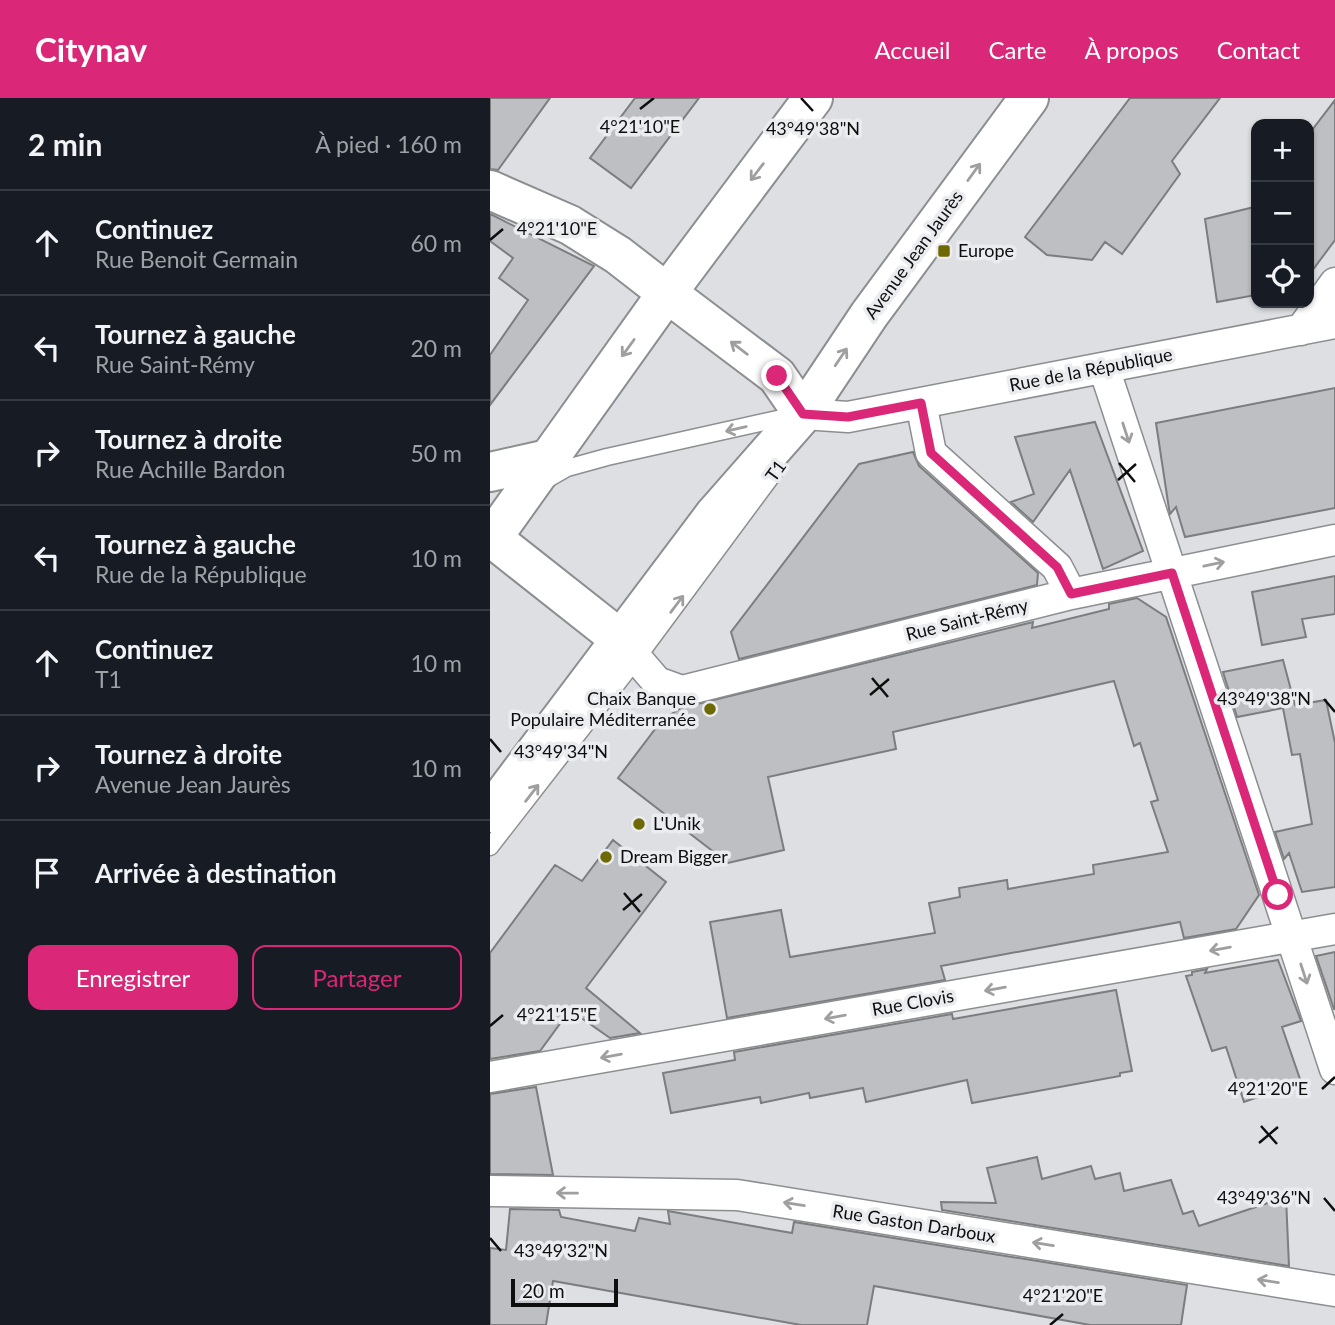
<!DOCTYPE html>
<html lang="fr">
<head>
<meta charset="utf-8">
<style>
  body { margin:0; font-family:Lato,sans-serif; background:#242831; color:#f1f3f6 }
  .controls { position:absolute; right:21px; top:21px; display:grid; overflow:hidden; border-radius:14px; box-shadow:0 2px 5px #0004 }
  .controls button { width:63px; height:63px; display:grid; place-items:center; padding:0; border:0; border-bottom:2px solid #363941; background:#171b24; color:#f1f3f6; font:35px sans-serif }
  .scale { position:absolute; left:21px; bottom:18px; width:107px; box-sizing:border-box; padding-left:7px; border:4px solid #0e0e0f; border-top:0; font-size:19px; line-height:24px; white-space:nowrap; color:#0e0e0f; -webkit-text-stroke:5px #eaecef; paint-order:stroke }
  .stop { position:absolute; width:21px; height:21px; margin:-16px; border:5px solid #db2777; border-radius:50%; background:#fff }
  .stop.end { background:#db2777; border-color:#fff; box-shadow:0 2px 7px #0008 }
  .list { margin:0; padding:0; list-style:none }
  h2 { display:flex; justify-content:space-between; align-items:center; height:91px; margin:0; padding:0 28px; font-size:30px }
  h2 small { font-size:23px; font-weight:400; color:#9ea1a6 }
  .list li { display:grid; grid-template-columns:46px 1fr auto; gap:21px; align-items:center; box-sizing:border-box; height:105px; padding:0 28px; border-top:2px solid #363941 }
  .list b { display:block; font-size:26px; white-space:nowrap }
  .list p { margin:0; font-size:23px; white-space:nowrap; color:#9ea1a6 }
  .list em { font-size:23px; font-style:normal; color:#9ea1a6 }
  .actions { display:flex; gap:14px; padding:21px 28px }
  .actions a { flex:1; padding:16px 0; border:2px solid #db2777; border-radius:14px; text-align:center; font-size:24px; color:#db2777 }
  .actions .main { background:#db2777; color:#fff }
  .icon { flex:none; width:38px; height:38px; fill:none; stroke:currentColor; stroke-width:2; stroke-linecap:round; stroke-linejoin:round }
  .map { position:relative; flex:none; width:845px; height:1227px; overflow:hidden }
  header { display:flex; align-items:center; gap:42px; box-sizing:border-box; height:98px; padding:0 35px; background:#db2777; color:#fff }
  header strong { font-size:33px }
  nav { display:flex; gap:38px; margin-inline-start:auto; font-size:24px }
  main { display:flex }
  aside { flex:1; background:#171b24 }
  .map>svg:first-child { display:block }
  .building { fill:#bdbfc2; stroke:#7b7d7f; stroke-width:2 }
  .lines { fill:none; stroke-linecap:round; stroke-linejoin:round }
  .service-casing { stroke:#8c8e91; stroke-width:19 }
  .minor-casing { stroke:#8c8e91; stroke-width:33 }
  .tertiary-casing { stroke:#8c8e91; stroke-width:42 }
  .secondary-casing { stroke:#8c8e91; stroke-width:42 }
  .service { stroke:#fff; stroke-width:16 }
  .minor { stroke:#fff; stroke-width:30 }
  .tertiary { stroke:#fff; stroke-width:38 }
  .secondary { stroke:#fff; stroke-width:38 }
  .oneway { stroke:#9f9f9f }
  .route { stroke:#db2777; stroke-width:9 }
  .ticks { fill:none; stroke:#0e0e0f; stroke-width:2.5 }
  .poi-dot { fill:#6e6903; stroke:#eaecef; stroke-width:2.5 }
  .labels { text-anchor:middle; stroke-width:7; stroke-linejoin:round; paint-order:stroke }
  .poi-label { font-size:18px; fill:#0e0e0f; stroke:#eaecef; text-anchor:start }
  .street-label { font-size:18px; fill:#0e0e0f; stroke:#eaecef }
  .ticks-label { font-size:18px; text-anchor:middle; fill:#0e0e0f; stroke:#eaecef; stroke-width:7; stroke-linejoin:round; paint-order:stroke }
</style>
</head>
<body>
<header>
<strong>Citynav</strong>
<nav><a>Accueil</a><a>Carte</a><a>À propos</a><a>Contact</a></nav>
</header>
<main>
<aside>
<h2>2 min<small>À pied · 160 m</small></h2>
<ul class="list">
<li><svg class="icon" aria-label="ahead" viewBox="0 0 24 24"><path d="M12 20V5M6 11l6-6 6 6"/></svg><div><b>Continuez</b><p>Rue Benoit Germain</p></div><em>60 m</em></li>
<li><svg class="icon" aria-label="left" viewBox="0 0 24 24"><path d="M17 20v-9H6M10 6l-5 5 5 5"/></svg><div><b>Tournez à gauche</b><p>Rue Saint-Rémy</p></div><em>20 m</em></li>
<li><svg class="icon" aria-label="right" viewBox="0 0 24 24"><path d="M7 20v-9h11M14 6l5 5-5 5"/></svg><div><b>Tournez à droite</b><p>Rue Achille Bardon</p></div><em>50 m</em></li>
<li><svg class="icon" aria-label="left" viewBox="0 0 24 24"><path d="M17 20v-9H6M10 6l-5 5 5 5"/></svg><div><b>Tournez à gauche</b><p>Rue de la République</p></div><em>10 m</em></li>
<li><svg class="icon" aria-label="ahead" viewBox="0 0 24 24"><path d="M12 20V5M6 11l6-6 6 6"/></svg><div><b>Continuez</b><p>T1</p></div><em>10 m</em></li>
<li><svg class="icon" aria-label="right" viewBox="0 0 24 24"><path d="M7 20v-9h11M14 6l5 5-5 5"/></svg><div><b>Tournez à droite</b><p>Avenue Jean Jaurès</p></div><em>10 m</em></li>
<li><svg class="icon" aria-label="arrive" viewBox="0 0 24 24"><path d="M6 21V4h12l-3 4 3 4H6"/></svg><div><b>Arrivée à destination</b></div></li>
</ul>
<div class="actions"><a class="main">Enregistrer</a><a>Partager</a></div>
</aside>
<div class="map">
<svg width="845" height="1227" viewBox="0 0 845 1227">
  <rect width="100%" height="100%" fill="#dddfe2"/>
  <path class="building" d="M0,0H60L8,72L0,71Z
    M145,0H209L141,90L100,60Z
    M640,0H730L682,63L690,76L632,156L615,144L602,162L557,157L535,139Z
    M845,2V142L819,177V36Z
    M766,106V197L727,204L715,121L764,109Z
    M0,116L104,168L0,307V257L38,202L9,180L23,160L0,143Z
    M845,290V410L695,439L686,409L680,416L679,411L666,325Z
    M605,324L653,453L613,471L580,372L543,424L521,404L544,396L525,339Z
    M423,354L429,368L548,475L547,487L249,561L241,534L369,366Z
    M845,478V516L812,521L816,539L772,547L762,494Z
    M647,500L676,519L769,797L746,831L694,840L690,824L451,868L455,882L237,920L220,824L291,812L300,859L445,835L439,805L470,799L469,790L517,782L518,791L604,776L603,767L678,754L661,704L668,702L650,645L644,648L624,583L403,634L406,651L278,679L294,752L238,765L128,680L172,622L191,610L543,524L542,530L619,511V506Z
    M793,562L805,607L836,602L845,645V789L812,794L799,755L794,761L785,734L822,726L810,656L802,657L793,610L747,619L733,574Z
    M123,742L176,784L96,890L150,935L120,940L80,912L50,953L0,961V855L65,767L92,783Z
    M845,854V911H844L826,858Z
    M788,862L811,923L792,929L811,984L754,1004L736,949L722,953L696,878L702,877V874L717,871L715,875Z
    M626,892L642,973L630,975V978L482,1005L477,982L376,1004L373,990L320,1000L319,995L271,1005L270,999L181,1015L173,975L245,962L244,954L462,916L463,921Z
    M46,989L63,1077L0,1076V996Z
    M547,1059L552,1081L601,1068L605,1081L630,1075L634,1093L681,1082L693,1116L703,1113L709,1128L796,1099L799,1168L452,1112L451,1104L506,1105L497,1070Z
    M20,1111L69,1112L71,1119L145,1133L149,1120L180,1126L178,1113L302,1135L304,1124L697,1187L691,1227H600L384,1188L377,1227H311L63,1183L56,1227H0V1150L16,1152Z"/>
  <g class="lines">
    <defs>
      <path id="service" d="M56,382L77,370L117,359L301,318
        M0,749L147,560L284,375"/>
      <path id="minor" d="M811,232L845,185
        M614,270L845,971
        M431,305L441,355L567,469L581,496
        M313,316L358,319L845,225
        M130,541L167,584L192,593L581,496L845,442
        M0,979L845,831
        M0,1093L247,1097L845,1193"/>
      <path id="tertiary" d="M0,92L80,127L128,157L177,195
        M0,374L58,361"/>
      <path id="secondary" d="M177,195L287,278L313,316
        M2,440L130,541
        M0,443L177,195L323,0
        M0,715L225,416L313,316L379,217L539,0"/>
    </defs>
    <use href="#service" class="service-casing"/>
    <use href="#minor" class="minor-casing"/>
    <use href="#tertiary" class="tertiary-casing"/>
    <use href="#secondary" class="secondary-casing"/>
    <use href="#service" class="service"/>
    <use href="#minor" class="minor"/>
    <use href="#tertiary" class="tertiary"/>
    <use href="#secondary" class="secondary"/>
  </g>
  <defs><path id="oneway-shaft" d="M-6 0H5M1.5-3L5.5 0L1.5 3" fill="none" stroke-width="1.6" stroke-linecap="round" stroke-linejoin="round" transform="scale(1.75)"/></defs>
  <g class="oneway">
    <use href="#oneway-shaft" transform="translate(267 74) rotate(127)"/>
    <use href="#oneway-shaft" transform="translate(484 74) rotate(-54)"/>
    <use href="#oneway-shaft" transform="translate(138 250) rotate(126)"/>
    <use href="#oneway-shaft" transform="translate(249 250) rotate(-143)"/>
    <use href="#oneway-shaft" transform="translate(351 259) rotate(-56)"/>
    <use href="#oneway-shaft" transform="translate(246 331) rotate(167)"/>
    <use href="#oneway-shaft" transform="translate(636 335) rotate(72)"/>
    <use href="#oneway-shaft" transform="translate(724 466) rotate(-12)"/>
    <use href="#oneway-shaft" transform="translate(187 506) rotate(-53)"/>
    <use href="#oneway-shaft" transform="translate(42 695) rotate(-52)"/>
    <use href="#oneway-shaft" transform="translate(730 851) rotate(170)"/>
    <use href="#oneway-shaft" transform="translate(814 876) rotate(72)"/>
    <use href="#oneway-shaft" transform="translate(505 891) rotate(170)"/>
    <use href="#oneway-shaft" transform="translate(345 919) rotate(170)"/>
    <use href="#oneway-shaft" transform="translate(121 958) rotate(170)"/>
    <use href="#oneway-shaft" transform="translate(77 1095) rotate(-179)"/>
    <use href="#oneway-shaft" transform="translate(304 1106) rotate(-171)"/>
    <use href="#oneway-shaft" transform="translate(553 1146) rotate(-171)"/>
    <use href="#oneway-shaft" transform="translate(778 1183) rotate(-171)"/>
  </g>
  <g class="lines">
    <path class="route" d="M287,278L313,316L358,319L431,305L441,355L567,469L581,496L682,475L788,797"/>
  </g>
  <path class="ticks" d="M311,0L323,13M150,11L164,0M0,142L13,131M629,365L645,384M628,382L646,366M382,580L398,599M380,597L399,581M834,601L845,614M0,641L11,654M134,795L150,814M133,812L152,796M0,928L13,917M832,991L845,979M771,1028L787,1046M769,1045L788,1029M834,1100L845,1113M0,1140L11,1153M560,1227L573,1216"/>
  <g class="poi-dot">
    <rect x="447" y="146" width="14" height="14" rx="3.5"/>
    <circle cx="220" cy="611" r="7"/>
    <circle cx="149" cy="726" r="7"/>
    <circle cx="116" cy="759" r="7"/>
  </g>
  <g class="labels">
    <g class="poi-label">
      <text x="468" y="159">Europe</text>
      <text x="206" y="607" text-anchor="end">Chaix Banque<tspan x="206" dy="21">Populaire Méditerranée</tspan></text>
      <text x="163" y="732">L'Unik</text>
      <text x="130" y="765">Dream Bigger</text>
    </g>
    <g class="street-label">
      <text transform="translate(424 157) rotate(-54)" y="6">Avenue Jean Jaurès</text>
      <text transform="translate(601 272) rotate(-11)" y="6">Rue de la République</text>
      <text transform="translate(286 373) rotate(-54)" y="6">T1</text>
      <text transform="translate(477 522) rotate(-14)" y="6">Rue Saint-Rémy</text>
      <text transform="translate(423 905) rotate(-10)" y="6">Rue Clovis</text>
      <text transform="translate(424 1126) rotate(9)" y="6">Rue Gaston Darboux</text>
    </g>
  </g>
  <g class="ticks-label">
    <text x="150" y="35">4°21'10"E</text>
    <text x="323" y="37">43°49'38"N</text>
    <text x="67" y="137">4°21'10"E</text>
    <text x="774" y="607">43°49'38"N</text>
    <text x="71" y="660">43°49'34"N</text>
    <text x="67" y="923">4°21'15"E</text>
    <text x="778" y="997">4°21'20"E</text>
    <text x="774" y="1106">43°49'36"N</text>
    <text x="71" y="1159">43°49'32"N</text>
    <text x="573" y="1204">4°21'20"E</text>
  </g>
</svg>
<div class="controls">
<button>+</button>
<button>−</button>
<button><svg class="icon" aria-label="locate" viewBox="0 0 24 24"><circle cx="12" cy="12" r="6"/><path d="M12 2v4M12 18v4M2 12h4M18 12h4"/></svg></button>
</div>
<div class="scale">20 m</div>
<div class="stop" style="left:788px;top:797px"></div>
<div class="stop end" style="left:287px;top:278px"></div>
</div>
</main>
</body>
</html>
